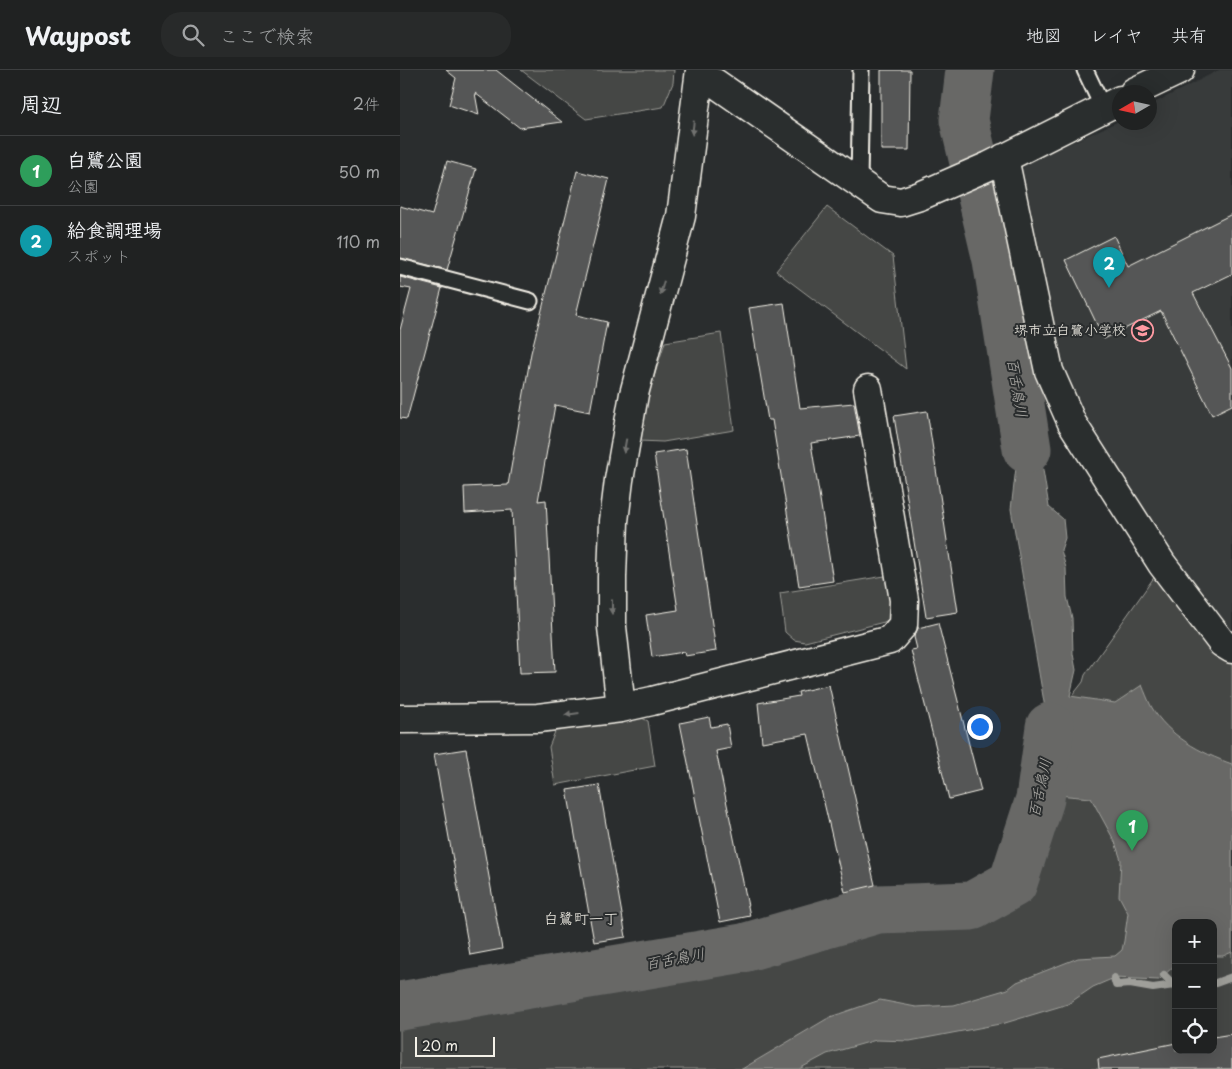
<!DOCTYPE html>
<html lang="ja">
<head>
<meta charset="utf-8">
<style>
  body { margin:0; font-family:"Playpen Sans","Klee One",sans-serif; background:#282a2a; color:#f1f3f6 }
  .controls { position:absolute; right:15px; bottom:15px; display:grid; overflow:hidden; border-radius:10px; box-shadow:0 5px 20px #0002 }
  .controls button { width:45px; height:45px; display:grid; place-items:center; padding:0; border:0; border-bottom:1px solid #3d3f40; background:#202222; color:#f1f3f6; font:25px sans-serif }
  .compass { position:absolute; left:712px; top:15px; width:45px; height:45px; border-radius:50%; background:#202222; box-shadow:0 5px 20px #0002; rotate:261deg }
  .scale { position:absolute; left:15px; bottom:12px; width:80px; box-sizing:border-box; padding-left:5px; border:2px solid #f4f1e8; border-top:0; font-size:14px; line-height:18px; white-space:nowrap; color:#f4f1e8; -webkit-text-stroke:4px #2a2d2e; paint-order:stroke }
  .you { position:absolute; left:579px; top:656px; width:18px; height:18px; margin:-12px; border:4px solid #fff; border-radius:50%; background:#1a73e8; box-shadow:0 0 0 8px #1a73e833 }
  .badge { display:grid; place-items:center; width:32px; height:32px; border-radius:50%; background:#b45309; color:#fff; font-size:16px; font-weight:700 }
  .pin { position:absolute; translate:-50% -41px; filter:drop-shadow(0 1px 2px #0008) }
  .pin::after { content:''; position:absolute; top:26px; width:18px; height:15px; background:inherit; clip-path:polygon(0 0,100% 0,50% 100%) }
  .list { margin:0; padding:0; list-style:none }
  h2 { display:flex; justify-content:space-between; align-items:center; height:65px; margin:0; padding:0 20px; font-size:21px }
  h2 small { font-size:16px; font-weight:400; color:#a2a4a5 }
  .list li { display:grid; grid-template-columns:32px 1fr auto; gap:15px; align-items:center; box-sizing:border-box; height:70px; padding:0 20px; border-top:1px solid #3d3f40 }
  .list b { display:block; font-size:19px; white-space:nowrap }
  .list p { margin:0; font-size:16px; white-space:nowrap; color:#a2a4a5 }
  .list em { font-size:16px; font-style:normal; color:#a2a4a5 }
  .icon { flex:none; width:28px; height:28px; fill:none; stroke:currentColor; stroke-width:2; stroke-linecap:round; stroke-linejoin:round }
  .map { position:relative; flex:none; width:832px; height:999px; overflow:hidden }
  header { display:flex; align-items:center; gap:30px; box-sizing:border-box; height:70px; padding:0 25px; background:#202222; border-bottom:1px solid #3d3f40 }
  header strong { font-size:24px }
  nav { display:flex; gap:28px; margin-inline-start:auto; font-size:18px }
  .search { width:350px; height:45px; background:#282a2a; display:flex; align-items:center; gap:12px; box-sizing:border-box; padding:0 18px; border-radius:20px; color:#a2a4a5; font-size:19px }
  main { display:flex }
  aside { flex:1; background:#202222 }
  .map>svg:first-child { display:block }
  .built { fill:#373a3a }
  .green { fill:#444645; stroke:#9c9c96; fill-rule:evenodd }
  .water { fill:#676866; stroke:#9f9f9a }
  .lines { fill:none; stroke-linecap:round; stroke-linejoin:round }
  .stream { stroke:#9f9f9a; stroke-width:8 }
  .river { stroke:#676866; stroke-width:49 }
  .building { fill:#555756; stroke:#f4f1e8 }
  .lane-casing { stroke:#f4f1e8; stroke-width:19 }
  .street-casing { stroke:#f4f1e8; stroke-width:31 }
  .lane { stroke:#2a2d2e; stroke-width:15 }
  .street { stroke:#2a2d2e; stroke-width:28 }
  .oneway { fill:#71726f }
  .labels { text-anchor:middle; stroke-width:4; stroke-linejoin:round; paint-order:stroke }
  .poi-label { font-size:14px; fill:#f4f1e8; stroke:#2a2d2e; text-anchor:end }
  .water-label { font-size:15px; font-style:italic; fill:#b5b3ae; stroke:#2a2d2e }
  .neighbourhood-label { font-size:15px; fill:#f4f1e8; stroke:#2a2d2e }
</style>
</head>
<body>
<header>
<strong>Waypost</strong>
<div class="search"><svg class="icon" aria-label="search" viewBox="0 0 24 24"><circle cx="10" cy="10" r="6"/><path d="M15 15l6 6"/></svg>ここで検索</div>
<nav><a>地図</a><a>レイヤ</a><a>共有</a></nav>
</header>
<main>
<aside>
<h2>周辺<small>2件</small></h2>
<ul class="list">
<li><span class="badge" style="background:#2e9e5b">1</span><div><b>白鷺公園</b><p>公園</p></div><em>50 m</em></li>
<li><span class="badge" style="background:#0f9aa8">2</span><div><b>給食調理場</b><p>スポット</p></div><em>110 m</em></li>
</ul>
</aside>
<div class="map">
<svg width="832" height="999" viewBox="0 0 832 999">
  <rect width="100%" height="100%" fill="#2a2d2e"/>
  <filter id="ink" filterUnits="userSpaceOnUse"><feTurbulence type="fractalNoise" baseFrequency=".02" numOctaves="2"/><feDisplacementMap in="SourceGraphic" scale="10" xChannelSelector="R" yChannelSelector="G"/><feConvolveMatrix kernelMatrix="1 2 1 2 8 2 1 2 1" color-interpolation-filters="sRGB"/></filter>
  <g filter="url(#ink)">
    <path class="built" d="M819,0H832V564L768,482L692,357L678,338L661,298L618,104L625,94L719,51L720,52H750V35Z"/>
    <path class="green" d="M121,0H274L273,13L263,37L186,49Z
      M427,137L493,186L506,299L376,201Z
      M321,263L334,360L263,372L239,371L247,329L265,272Z
      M491,505L493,547L484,552L405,572L394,570L385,562L380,523Z
      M755,506L832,593V999H0V942L383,879L485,848L573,847L623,818L643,741L650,726L672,626L683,612L685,605ZM776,853H813V980H776Z
      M238,646L248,651L255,696L155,715L149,677L156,659Z"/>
    <path class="water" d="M617,313H622L626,333L639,375L649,437L663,449L665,468L661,480L666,498L667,527L672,548L673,584L676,600L670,626L715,633L742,615C745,622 748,630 751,636C768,666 801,683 832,694V882L823,886H813V853H776V894L759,910L714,908L693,917L668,934L605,953L510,971L476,970L427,984L399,999H342L430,947L480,930L516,937L554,935L608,919L617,912L678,888L715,886L722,880L724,871L728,843L719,826L721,790L715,772L691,728L635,723L645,638L611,439L618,381L612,315Z"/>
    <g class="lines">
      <path class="stream" d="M764,905L774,915L776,916
        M714,908L716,915L730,914L753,918L774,915
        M813,914L832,907"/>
      <path class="river" d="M570,0L564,50L597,190L627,379
        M0,936L343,878L478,839L572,836L613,813L640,729L650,657"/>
    </g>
    <path class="building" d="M46,0H96L162,52L120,58L75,23L79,45L49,35L56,8Z
      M481,0H510L509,80H481Z
      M47,91L76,99L47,200L0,188V136L32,145Z
      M177,101L209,109L176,245L207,252L190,342L155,335L138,431L146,430L155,602L120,603L112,440L65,443L64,417L108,415L131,283Z
      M832,144V204L793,223L832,298V335L812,345L761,241L704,269L666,190L714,166L728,196Z
      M0,207L42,218L7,349L0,348V260L11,219L0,217Z
      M384,233L400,338L454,333L460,366L411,373L433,511L399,516L372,350H368L349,238Z
      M527,341L558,542L526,547L494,346Z
      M286,379L316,581L285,586L284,582L252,587L246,545L278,540L254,384Z
      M538,553L581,721L549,729L511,580L517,579L514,567L518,558Z
      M429,615L475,815L445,822L408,664L362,672L358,633L399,626L398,622Z
      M309,647L311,657L327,654L331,678L316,681L350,846L320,852L280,653Z
      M66,679L102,879L70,885L34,684Z
      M199,715L226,867L194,872L167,720Z
      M832,964V999H699L698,989L776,973V980H813V967Z"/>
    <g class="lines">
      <defs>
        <path id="lane" d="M685,0L703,38
          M459,112L461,0
          M0,197L130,231"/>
        <path id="street" d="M299,10L315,13L482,129L501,132L520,126L589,96L720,30
          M734,22L780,0
          M604,88L649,301L672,353L762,494L822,573L832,579
          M221,638L212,557V507L214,451L219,410L234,324L281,146L300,0
          M0,649L138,648L221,638L252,631L490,570L503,555L504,530L468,319"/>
      </defs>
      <use href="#lane" class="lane-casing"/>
      <use href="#street" class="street-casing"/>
      <use href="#lane" class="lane"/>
      <use href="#street" class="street"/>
    </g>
    <defs><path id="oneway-solid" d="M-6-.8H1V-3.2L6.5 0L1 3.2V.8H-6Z" transform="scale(1.25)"/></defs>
    <g class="oneway">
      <use href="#oneway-solid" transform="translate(293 58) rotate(97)"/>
      <use href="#oneway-solid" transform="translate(262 218) rotate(105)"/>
      <use href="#oneway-solid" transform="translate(225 376) rotate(100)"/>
      <use href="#oneway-solid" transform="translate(212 537) rotate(90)"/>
      <use href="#oneway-solid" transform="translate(172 644) rotate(173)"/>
    </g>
  </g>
  <defs>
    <symbol id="school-ring" viewBox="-11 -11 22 22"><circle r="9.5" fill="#2a2d2e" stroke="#ff9aa2" stroke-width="1.5"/><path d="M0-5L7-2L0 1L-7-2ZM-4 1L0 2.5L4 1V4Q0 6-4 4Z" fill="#ff9aa2"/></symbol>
  </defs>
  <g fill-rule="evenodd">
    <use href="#school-ring" x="730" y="248" width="25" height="25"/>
  </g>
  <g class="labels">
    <g class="poi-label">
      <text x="726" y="265">堺市立白鷺小学校</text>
    </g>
    <g class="water-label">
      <text transform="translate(617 318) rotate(81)" y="5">百舌鳥川</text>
      <text transform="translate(640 718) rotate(-78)" y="5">百舌鳥川</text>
      <text transform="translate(275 889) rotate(-10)" y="5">百舌鳥川</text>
    </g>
    <g class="neighbourhood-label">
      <text x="181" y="854">白鷺町一丁</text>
    </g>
  </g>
</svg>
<div class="controls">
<button>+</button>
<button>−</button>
<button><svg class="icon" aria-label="locate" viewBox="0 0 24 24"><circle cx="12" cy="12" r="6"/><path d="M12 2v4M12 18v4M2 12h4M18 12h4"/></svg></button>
</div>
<svg class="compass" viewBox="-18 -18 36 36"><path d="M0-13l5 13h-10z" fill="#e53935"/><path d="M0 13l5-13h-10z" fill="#a2a4a5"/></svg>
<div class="scale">20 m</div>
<div class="you"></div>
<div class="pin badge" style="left:732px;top:781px;background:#2e9e5b">1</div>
<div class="pin badge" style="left:709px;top:218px;background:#0f9aa8">2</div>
</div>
</main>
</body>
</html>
